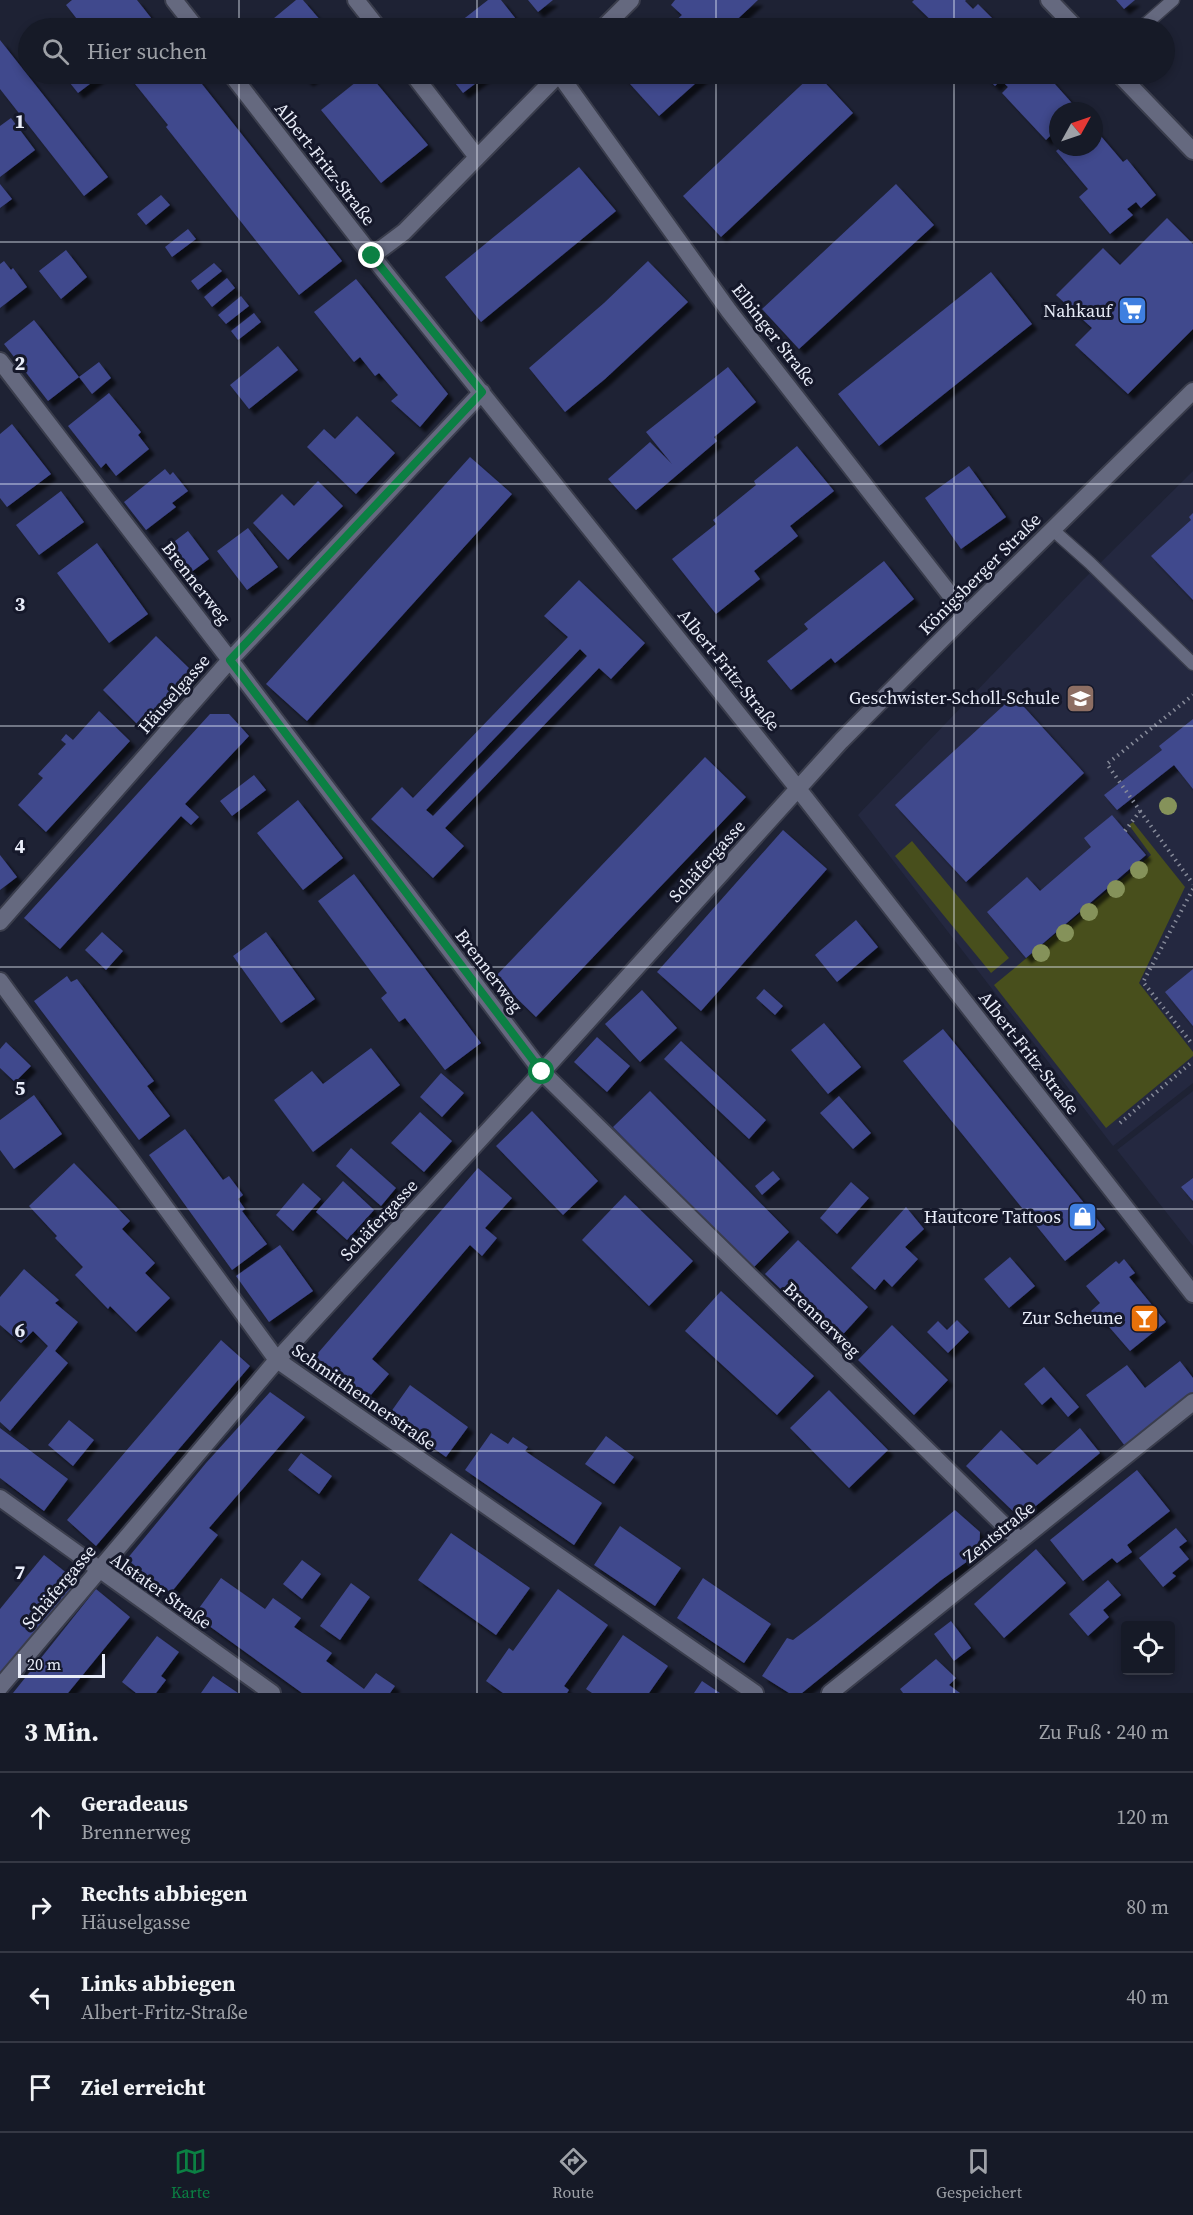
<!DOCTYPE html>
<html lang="de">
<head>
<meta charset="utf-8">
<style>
  body { margin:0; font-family:"Source Serif 4",serif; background:#232733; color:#f1f3f6 }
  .controls { position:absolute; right:18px; bottom:18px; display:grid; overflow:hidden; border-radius:6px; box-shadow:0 3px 9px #0003 }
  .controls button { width:54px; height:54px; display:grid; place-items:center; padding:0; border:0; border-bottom:2px solid #353844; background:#161a27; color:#f1f3f6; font:30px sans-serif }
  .compass { position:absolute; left:1049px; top:102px; width:54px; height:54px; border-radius:50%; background:#161a27; box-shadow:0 3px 9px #0003; rotate:50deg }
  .scale { position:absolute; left:18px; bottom:15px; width:87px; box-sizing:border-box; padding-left:6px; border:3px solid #e9edf9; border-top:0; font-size:16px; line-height:21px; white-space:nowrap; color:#e9edf9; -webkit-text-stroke:4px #15182a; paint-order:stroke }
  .stop { position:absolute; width:18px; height:18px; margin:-14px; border:4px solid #0b8043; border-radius:50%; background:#fff }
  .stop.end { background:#0b8043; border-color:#fff; box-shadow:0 2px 6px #0008 }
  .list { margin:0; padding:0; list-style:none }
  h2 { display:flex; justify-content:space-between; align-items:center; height:78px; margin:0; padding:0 24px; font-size:26px }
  h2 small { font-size:20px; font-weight:400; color:#9ea1a7 }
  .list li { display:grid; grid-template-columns:39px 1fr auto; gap:18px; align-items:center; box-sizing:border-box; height:90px; padding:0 24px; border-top:2px solid #353844 }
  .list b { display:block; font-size:22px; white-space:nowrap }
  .list p { margin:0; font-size:20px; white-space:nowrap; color:#9ea1a7 }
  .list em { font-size:20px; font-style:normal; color:#9ea1a7 }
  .icon { flex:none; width:33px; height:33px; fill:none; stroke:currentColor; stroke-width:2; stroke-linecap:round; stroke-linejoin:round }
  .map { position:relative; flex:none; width:1193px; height:1693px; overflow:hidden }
  .search { position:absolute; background:#161a27; box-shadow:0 3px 9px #0003; left:18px; right:18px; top:18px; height:66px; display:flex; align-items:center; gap:15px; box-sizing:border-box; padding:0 21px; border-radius:33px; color:#9ea1a7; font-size:22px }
  .sheet { height:438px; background:#161a27 }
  nav { display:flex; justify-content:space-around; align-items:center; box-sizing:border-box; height:84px; border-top:2px solid #353844; background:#161a27; font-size:16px; color:#9ea1a7 }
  nav a { display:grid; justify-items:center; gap:3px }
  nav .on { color:#0b8043 }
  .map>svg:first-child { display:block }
  .built { fill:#242840 }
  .green { fill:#484f1c }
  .building { fill:#40488d; fill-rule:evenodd; filter:url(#shadow) }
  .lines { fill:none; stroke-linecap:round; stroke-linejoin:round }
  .service-casing { stroke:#3a3d4c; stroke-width:15 }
  .minor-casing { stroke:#3a3d4c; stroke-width:20 }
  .path { stroke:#868a99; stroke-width:4; stroke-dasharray:1.5 4.5; stroke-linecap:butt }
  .service { stroke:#65697f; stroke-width:12 }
  .minor { stroke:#65697f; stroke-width:16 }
  .tree { fill:#85925a }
  .route { stroke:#0b8043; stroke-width:8 }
  .grid { fill:none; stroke:#e9edf9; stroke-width:1.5; stroke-opacity:0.55 }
  .labels { text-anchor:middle; stroke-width:6; stroke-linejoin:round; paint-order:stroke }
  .street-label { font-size:18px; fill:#e9edf9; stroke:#15182a }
  .poi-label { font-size:18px; fill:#e9edf9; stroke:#15182a; text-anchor:end }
  .grid-label { font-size:20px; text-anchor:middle; font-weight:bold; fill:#e9edf9; stroke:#15182a; stroke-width:6; stroke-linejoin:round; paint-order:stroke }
</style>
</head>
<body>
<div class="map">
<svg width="1193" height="1693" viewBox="0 0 1193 1693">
  <defs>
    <filter id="shadow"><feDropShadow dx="5.5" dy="5.5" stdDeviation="1.5" flood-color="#0009"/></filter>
  </defs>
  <rect width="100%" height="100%" fill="#1e2234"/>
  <path class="built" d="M1193,471V1083L1113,1146L858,815L1082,581Z
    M1193,1091V1246L1117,1150Z"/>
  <path class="green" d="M1133,822L1185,887L1139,983L1193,1052V1056L1106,1128L994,985L1151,855L1129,825Z
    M912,841L1009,958L991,973L895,856Z"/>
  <path class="building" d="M72,0H137L159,28H84L66,5Z
    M296,0H303L327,28H262Z
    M488,0H501L523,28H452Z
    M528,0H553L538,12Z
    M675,0H758L728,28H667L682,15L671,5Z
    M914,0H966L965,1L973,9L978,4L1002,28H948L941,21L936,25L912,2Z
    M1116,0H1135L1124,9Z
    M0,40L108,177L84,196L0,89Z
    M71,74H103L78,93L66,78Z
    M127,74H194L342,261L299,295L166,127L168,125Z
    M301,74H317L308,81Z
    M366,74H369L428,145L381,183L321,110Z
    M448,74H488L463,93Z
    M621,74H706L659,116Z
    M813,74H817L853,113L721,237L683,196Z
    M983,74H1046L1079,111H1058V143L1051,135L1046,140L1002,93L1008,87L1001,80L995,86Z
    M11,118L35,150L0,177V126Z
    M1094,128L1123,162L1127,159L1156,195L1141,208L1136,202L1127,209L1133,215L1110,234L1079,197L1088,189L1056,151L1061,147H1094Z
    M579,167L616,211L481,322L445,277Z
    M0,184L12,199L0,208Z
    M896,184L934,225L799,349L762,309Z
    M161,195L170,205L146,225L137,214Z
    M1167,218L1193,244V329L1128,394L1075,345L1092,328L1056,295L1103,248L1120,265Z
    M188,229L196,239L172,257L165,247Z
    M66,250L87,277L61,299L39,271Z
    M4,261L11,270L13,268L27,287L0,308V264Z
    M648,261L688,302L605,379L565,412L529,368L604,303Z
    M214,263L222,271L198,290L191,281Z
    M991,272L1032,324L879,446L838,394Z
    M227,278L235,288L212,307L204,297Z
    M356,279L448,394L420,427L391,401L398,395L379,373L375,376L360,357L354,362L314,312Z
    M241,296L249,306L226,324L218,315Z
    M254,313L261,322L238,340L231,331Z
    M34,320L79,377L48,401L4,344Z
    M278,346L298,370L249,409L230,385Z
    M99,362L111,378L92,394L79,377Z
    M728,367L756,402L714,437L717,441L636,510L608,479L650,442L672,464L646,432Z
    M109,393L141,432L138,435L149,449L116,476L106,463L101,468L68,426Z
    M357,416L395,453L356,494L307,447L324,429L335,439Z
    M12,424L51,474L7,507L0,498V434Z
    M797,446L834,491L790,526L798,536L754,571L760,579L716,614L672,559L716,524L713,520L756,485L754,481Z
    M470,457L512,494L307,721L266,684Z
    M969,466L1006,517L961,549L925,498Z
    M165,469L170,475L173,472L188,491L172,503L176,507L146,530L124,502Z
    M318,481L343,506L288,560L253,523L282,494L294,506Z
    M61,491L84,522L39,555L16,525Z
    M1193,513V600L1151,556L1191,520L1189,517Z
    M248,528L278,567L247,590L217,551Z
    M188,531L209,559L182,579L162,551Z
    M97,543L148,614L109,643L57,573Z
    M884,561L914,599L835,663L831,658L791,690L767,661L808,629L804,624Z
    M579,580L645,643L611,679L599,668L445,828L464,846L433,878L371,819L402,787L413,798L568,637L544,616ZM580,649L587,656L433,816L426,810Z
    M156,636L194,673L141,728L103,690Z
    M1014,696L1084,773L966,882L895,805Z
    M99,711L130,741L46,832L18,805L43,778L38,774L66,744L61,740L66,734L73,740Z
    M210,714H229L249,736L185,804L199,817L191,825L181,816L60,949L24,918Z
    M1193,719V789L1174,765L1117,810L1104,795L1162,750L1159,746Z
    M705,757L746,797L536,1017L495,977Z
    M254,775L266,790L232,816L220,801Z
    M298,800L343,858L303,890L257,833Z
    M1112,815L1146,855L1026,958L987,912L1027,877L1040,891L1091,847L1084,838Z
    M783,830L827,869L701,1011L657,972Z
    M0,855L17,877L0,890Z
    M354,874L481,1043L445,1070L405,1018L399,1022L381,998L387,993L318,901Z
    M856,920L878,947L837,982L815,955Z
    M102,932L123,951L106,970L85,950Z
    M266,932L315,999L281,1023L233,956Z
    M1193,969V1026L1165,992Z
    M67,976L71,982L77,979L154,1081L147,1086L170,1116L139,1140L34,1001Z
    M764,989L783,1006L775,1015L756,998Z
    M642,990L677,1028L640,1062L605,1024Z
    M824,1023L861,1067L828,1094L791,1050Z
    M943,1029L1105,1229L1065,1261L903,1061Z
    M597,1037L630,1066L607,1092L574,1062Z
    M681,1041L766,1120L749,1139L664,1059Z
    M6,1042L31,1066L15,1082L0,1068V1049Z
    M371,1048L400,1085L313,1152L274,1100L312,1071L323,1084Z
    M441,1073L464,1093L442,1117L420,1097Z
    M650,1091L789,1232L752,1269L613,1127Z
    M34,1095L62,1134L14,1169L0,1150V1120Z
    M839,1096L871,1133L853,1149L820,1113Z
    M532,1111L598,1181L563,1215L496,1146Z
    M420,1112L452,1141L424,1172L391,1143Z
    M185,1129L223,1180L229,1176L243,1195L238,1199L245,1209L242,1211L267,1244L232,1270L149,1155Z
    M351,1148L396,1188L381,1206L336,1166Z
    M74,1163L130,1221L122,1229L155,1263L145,1273L170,1298L136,1332L110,1306L108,1309L75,1275L83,1267L55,1238L57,1236L29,1206Z
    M478,1168L512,1198L485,1228L497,1238L482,1256L470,1245L372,1359L389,1374L363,1404L312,1360Z
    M773,1171L780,1179L762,1195L755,1186Z
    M1193,1178V1201L1181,1187Z
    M343,1181L374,1210L347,1240L316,1212Z
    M851,1182L869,1198L837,1234L820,1218Z
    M303,1183L321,1199L293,1231L276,1215Z
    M625,1195L693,1261L649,1306L582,1240Z
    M906,1207L924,1229L905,1247L918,1259L892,1287L884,1279L875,1290L851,1268Z
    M798,1240L868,1307L836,1342L765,1274Z
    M280,1245L313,1291L269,1322L236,1276Z
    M1010,1257L1035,1286L1009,1308L984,1279Z
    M1124,1259L1135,1273L1129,1277L1166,1322L1130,1351L1104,1321L1102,1323L1091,1311L1100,1303L1086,1286L1116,1261L1119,1264Z
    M24,1269L59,1300L55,1303L78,1322L55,1351L68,1363L10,1431L0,1422V1402L48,1346L33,1331L21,1343L0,1325V1297Z
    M721,1291L814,1376L777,1415L685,1331Z
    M957,1320L969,1332L948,1353L927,1332L938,1321L947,1330Z
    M892,1325L948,1380L914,1415L858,1360Z
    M221,1340L250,1366L96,1546L67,1520Z
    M1180,1361L1193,1378V1394L1125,1446L1086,1395L1127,1365L1145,1388Z
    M1044,1367L1079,1407L1068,1417L1051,1397L1042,1405L1024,1384Z
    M410,1385L468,1427L446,1457L388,1416Z
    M829,1390L888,1450L849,1488L790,1428Z
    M270,1392L305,1417L209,1528L218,1535L169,1595L127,1559L206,1463Z
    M69,1420L94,1440L73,1466L48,1445Z
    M0,1428L68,1479L44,1511L0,1478Z
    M1080,1428L1100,1453L1025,1515H1017L966,1466L1001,1430L1037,1465Z
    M491,1433L508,1444L513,1437L528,1447L525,1451L602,1503L574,1545L465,1470Z
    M606,1436L634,1457L614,1484L585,1464Z
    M301,1453L332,1476L319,1494L288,1470Z
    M1137,1470L1170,1511L1127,1545L1132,1552L1117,1563L1112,1558L1083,1581L1050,1540Z
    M955,1510L980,1532L979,1553L940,1581L802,1693H789L762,1676L787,1638L793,1640L818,1621Z
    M620,1526L681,1568L655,1606L594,1565Z
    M1176,1528L1187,1541L1179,1547L1189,1559L1172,1573L1176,1576L1163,1587L1139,1558Z
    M451,1533L530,1588L496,1635L418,1580Z
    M1036,1549L1066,1583L1004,1638L974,1604Z
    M44,1555L78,1582L0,1674V1609Z
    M302,1560L321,1574L302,1599L283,1584Z
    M221,1578L265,1609L273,1598L301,1618L294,1627L332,1653L326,1661L364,1689L376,1673L395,1686L390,1693H302L194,1615Z
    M703,1578L771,1624L744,1663L677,1618Z
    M1108,1580L1121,1595L1103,1610L1109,1617L1088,1636L1069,1614Z
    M351,1583L370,1597L340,1640L320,1626Z
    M96,1589L130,1617L68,1693H13Z
    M558,1589L608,1625L564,1686L569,1690L567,1693H503L486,1681L509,1648L513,1651Z
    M951,1621L971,1648L954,1661L934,1634Z
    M623,1635L668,1666L649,1693H592L586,1689Z
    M157,1636L179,1652L161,1676L166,1680L156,1693H136L122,1682Z
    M936,1659L956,1678L949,1685L960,1693H903L900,1689Z
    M213,1676L238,1693H201Z
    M702,1681L720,1693H694Z"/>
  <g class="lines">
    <defs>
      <path id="service" d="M1141,28L1173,0
        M1053,530L1090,563L1193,664"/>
      <path id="minor" d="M174,0L196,28
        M356,0L378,28
        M1049,0L1076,28
        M603,28L631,0
        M231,74L372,256L799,790L1193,1294
        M413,74L477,157
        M559,74L729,311L966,615
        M1119,74L1193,151
        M372,256L404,232L559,74
        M0,361L230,660L542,1072L1019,1540
        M0,922L230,660L482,392
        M0,981L277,1360L755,1693
        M0,1498L272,1693
        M0,1687L277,1360L542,1072L841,741L966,615L1193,391
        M830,1693L1193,1402"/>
    </defs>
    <use href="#service" class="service-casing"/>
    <use href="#minor" class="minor-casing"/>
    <path class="path" d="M1140,811L1193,884
      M1125,831L1140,811L1107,764L1193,695
      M1193,889L1143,982L1193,1045
      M1120,1123L1193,1061"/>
    <use href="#service" class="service"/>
    <use href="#minor" class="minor"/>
  </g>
  <g class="tree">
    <circle cx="1168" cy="806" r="9"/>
    <circle cx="1139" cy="870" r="9"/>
    <circle cx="1116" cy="889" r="9"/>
    <circle cx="1089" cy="912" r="9"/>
    <circle cx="1065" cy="933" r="9"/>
    <circle cx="1041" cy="953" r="9"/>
  </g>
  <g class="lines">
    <path class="route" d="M372,256L482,392L230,660L542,1072"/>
  </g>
  <path class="grid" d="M239,0V28M477,0V28M716,0V28M954,0V28M239,74V1693M477,74V1693M716,74V1693M954,74V1693M0,242H1193M0,484H1193M0,726H1193M0,967H1193M0,1209H1193M0,1451H1193"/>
  <defs>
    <symbol id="supermarket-square" viewBox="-11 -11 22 22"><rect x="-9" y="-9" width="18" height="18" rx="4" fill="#3f7fe0" stroke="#15182a"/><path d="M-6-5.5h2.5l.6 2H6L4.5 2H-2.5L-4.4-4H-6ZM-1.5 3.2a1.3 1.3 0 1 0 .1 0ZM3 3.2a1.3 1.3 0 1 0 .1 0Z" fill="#fff"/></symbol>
    <symbol id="school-square" viewBox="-11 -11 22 22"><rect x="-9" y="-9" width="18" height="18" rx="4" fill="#8d6e63" stroke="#15182a"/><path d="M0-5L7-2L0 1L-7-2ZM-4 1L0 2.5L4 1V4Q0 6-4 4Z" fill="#fff"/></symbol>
    <symbol id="shop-square" viewBox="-11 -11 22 22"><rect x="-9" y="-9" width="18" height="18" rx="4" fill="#3f7fe0" stroke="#15182a"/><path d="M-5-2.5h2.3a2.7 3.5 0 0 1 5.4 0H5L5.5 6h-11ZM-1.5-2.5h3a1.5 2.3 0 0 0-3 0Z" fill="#fff"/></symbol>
    <symbol id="bar-square" viewBox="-11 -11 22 22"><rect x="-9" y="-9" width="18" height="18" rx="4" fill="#e8710a" stroke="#15182a"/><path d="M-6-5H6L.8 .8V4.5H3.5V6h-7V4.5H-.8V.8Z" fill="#fff"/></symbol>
  </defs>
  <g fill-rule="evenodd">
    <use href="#supermarket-square" x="1116" y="294" width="33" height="33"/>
    <use href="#school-square" x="1064" y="682" width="33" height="33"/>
    <use href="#shop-square" x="1066" y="1200" width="33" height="33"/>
    <use href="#bar-square" x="1128" y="1302" width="33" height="33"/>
  </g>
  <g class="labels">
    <g class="street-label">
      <text transform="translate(325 164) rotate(52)" y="6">Albert-Fritz-Straße</text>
      <text transform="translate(774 335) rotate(52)" y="6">Elbinger Straße</text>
      <text transform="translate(980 574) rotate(-45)" y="6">Königsberger Straße</text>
      <text transform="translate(196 583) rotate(52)" y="6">Brennerweg</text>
      <text transform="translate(729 670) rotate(51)" y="6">Albert-Fritz-Straße</text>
      <text transform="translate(174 694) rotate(-49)" y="6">Häuselgasse</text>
      <text transform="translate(707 861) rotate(-48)" y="6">Schäfergasse</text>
      <text transform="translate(489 971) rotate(53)" y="6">Brennerweg</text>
      <text transform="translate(1029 1053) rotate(52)" y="6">Albert-Fritz-Straße</text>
      <text transform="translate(379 1220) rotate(-47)" y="6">Schäfergasse</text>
      <text transform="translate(822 1320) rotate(44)" y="6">Brennerweg</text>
      <text transform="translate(364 1397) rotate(35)" y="6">Schmitthennerstraße</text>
      <text transform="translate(999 1532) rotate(-39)" y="6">Zentstraße</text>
      <text transform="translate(59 1587) rotate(-50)" y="6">Schäfergasse</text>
      <text transform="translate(161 1591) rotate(35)" y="6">Alstater Straße</text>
    </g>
    <g class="poi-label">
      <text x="1112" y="317">Nahkauf</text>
      <text x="1060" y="704">Geschwister-Scholl-Schule</text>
      <text x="1061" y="1223">Hautcore Tattoos</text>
      <text x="1123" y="1324">Zur Scheune</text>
    </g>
  </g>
  <g class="grid-label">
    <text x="20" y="128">1</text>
    <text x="20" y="370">2</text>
    <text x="20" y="611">3</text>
    <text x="20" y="853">4</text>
    <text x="20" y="1095">5</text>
    <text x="20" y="1337">6</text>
    <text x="20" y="1579">7</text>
  </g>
</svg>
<div class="controls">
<button><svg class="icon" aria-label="locate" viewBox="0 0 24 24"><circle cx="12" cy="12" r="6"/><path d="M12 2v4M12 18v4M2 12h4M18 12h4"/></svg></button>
</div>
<svg class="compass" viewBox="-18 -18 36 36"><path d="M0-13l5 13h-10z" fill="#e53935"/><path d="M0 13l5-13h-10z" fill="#9ea1a7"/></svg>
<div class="scale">20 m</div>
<div class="stop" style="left:542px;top:1072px"></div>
<div class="stop end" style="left:372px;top:256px"></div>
<div class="search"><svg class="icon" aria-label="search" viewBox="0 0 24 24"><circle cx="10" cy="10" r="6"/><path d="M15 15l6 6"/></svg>Hier suchen</div>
</div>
<section class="sheet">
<h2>3 Min.<small>Zu Fuß · 240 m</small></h2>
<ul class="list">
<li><svg class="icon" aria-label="ahead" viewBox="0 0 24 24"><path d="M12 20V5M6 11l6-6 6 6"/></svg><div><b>Geradeaus</b><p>Brennerweg</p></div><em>120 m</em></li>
<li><svg class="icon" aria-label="right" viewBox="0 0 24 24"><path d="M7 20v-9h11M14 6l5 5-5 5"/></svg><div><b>Rechts abbiegen</b><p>Häuselgasse</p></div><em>80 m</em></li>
<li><svg class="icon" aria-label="left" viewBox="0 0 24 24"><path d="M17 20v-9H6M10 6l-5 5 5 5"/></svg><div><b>Links abbiegen</b><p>Albert-Fritz-Straße</p></div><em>40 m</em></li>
<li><svg class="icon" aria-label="arrive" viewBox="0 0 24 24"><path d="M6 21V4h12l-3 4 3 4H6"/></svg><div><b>Ziel erreicht</b></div></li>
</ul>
</section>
<nav>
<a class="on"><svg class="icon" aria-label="map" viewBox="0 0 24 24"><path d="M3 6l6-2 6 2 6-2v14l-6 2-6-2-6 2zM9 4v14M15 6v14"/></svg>Karte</a>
<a><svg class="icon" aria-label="directions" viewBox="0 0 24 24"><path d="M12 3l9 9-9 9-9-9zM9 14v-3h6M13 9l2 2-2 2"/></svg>Route</a>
<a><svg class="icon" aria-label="saved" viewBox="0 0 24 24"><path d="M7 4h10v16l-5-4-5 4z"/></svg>Gespeichert</a>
</nav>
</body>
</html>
